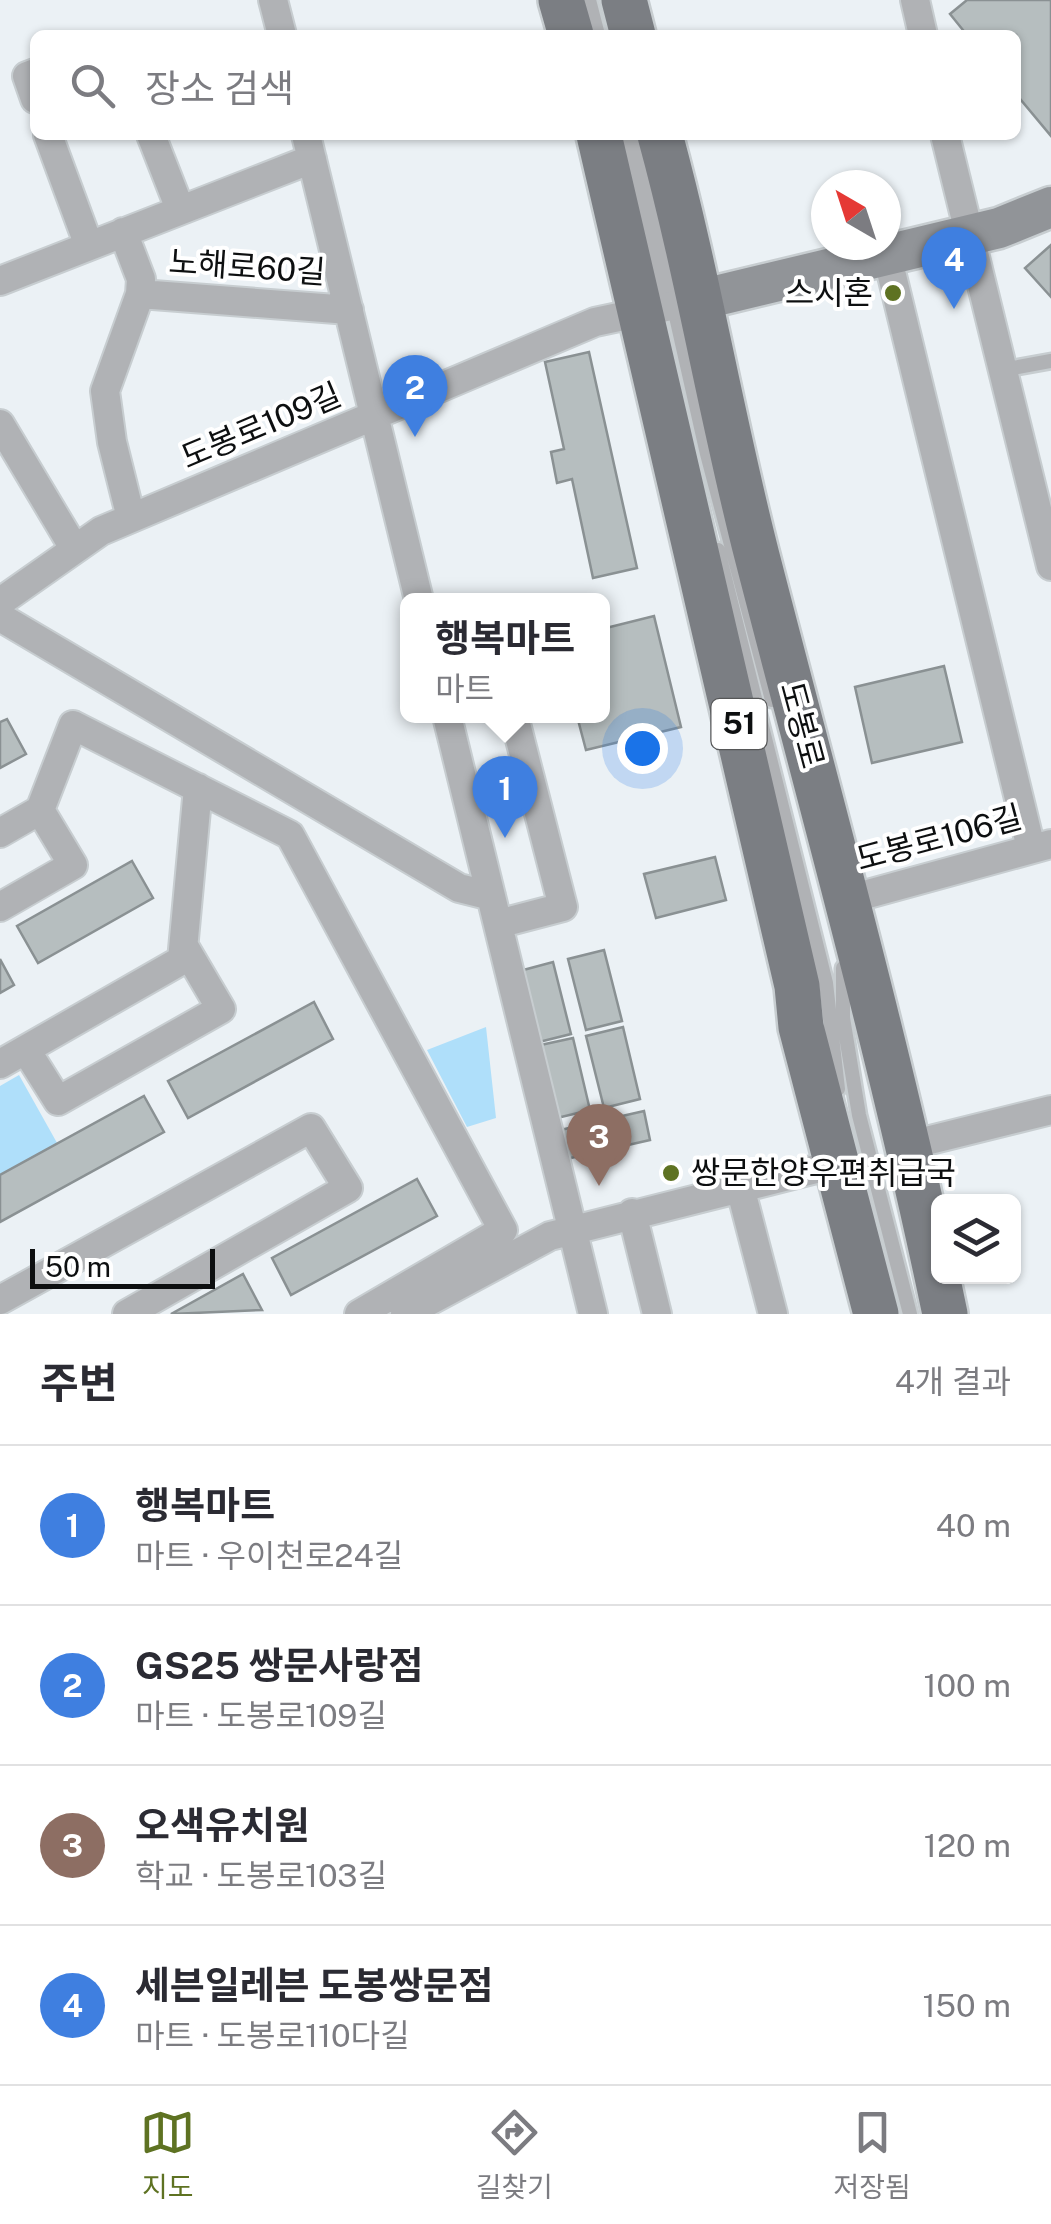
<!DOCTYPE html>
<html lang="ko">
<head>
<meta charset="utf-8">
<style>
  body { margin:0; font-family:"Public Sans","Noto Sans KR",sans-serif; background:#f7f7f7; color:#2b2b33 }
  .controls { position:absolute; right:30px; bottom:30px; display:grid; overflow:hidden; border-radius:15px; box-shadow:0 2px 8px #0004 }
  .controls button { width:90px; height:90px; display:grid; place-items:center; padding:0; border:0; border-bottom:2px solid #e1e1e2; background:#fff; color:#2b2b33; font:50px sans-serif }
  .compass { position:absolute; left:811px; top:170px; width:90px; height:90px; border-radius:50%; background:#fff; box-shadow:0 2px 8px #0004; rotate:321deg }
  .scale { position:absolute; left:30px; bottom:25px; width:185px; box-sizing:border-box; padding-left:10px; border:5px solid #0d0f10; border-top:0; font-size:28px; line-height:35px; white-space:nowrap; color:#0d0f10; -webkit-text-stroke:8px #fff; paint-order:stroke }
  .you { position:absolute; left:642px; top:748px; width:35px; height:35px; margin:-25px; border:8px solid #fff; border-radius:50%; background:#1a73e8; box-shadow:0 0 0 15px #1a73e833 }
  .badge { display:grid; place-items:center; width:65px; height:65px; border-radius:50%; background:#5e7222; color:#fff; font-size:32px; font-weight:700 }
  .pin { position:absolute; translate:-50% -82px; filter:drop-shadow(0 2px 5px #0008) }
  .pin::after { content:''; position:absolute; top:52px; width:35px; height:30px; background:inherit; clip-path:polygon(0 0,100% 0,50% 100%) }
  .popup { position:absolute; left:400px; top:593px; width:210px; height:130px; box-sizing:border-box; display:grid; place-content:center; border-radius:15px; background:#fff; filter:drop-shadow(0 2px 8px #0005); font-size:32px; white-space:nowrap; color:#7c7c81 }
  .popup b { font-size:38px; color:#2b2b33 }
  .popup::after { content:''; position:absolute; left:50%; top:100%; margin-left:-20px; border:20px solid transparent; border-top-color:#fff }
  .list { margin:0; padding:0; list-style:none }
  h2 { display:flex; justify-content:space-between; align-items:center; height:130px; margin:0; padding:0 40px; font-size:42px }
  h2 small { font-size:32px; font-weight:400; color:#7c7c81 }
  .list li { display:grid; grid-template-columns:65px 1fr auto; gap:30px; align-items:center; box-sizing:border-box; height:160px; padding:0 40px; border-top:2px solid #e1e1e2 }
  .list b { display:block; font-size:38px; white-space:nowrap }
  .list p { margin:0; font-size:32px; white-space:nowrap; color:#7c7c81 }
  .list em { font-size:32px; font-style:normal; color:#7c7c81 }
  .icon { flex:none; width:55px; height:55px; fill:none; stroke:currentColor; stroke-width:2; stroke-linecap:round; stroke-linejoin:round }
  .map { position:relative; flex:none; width:1051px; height:1314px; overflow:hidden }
  .search { position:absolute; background:#fff; box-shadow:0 2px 8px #0004; left:30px; right:30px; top:30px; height:110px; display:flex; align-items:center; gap:25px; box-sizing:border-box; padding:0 35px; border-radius:15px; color:#7c7c81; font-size:38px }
  .sheet { height:770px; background:#fff }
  nav { display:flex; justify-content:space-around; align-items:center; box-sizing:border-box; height:140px; border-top:2px solid #e1e1e2; background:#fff; font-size:28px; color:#7c7c81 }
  nav a { display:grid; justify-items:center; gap:5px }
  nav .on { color:#5e7222 }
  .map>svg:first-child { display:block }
  .green { fill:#afdffa }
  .building { fill:#b6bebf; stroke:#8a9193; stroke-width:2.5 }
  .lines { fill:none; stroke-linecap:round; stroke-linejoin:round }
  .lane-casing { stroke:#c7cdd0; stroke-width:19 }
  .street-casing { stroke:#c7cdd0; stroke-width:32 }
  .secondary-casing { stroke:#c7cdd0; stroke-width:45 }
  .primary-casing { stroke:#c7cdd0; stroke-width:50 }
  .lane { stroke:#b0b2b5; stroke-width:14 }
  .street { stroke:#b0b2b5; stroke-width:28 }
  .secondary { stroke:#919498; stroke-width:40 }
  .primary { stroke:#7b7e83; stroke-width:45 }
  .poi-dot { fill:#5e7222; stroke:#fff; stroke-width:4 }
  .labels { text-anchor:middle; stroke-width:8; stroke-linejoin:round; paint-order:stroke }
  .shield { fill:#fff; stroke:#565758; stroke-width:2.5 }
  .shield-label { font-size:30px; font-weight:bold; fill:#0d0f10 }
  .street-label { font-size:32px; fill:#0d0f10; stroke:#fff }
  .poi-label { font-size:32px; fill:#0d0f10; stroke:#fff; text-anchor:end }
</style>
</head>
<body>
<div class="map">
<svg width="1051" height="1314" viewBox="0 0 1051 1314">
  <rect width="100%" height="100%" fill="#ebf1f5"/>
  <path class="green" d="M486,1027L496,1118L467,1127L427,1050Z
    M19,1075L61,1150L0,1185V1086Z"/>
  <path class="building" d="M967,0H1051V136L1016,94V35H967L950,14Z
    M1051,245V297L1025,268Z
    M589,352L637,568L593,578L572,479L557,483L551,452L564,449L545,362Z
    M654,616L681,727L586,750L577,716H602V629Z
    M944,666L962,742L872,763L855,687Z
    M7,719L26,754L0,768V722Z
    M715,857L726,900L656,918L644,874Z
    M132,861L153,898L38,963L17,926Z
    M604,950L622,1021L586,1030L568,959Z
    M0,959L14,985L0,993Z
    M553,962L571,1034L535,1043L516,972Z
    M314,1002L333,1039L188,1118L168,1081Z
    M623,1027L640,1099L604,1108L586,1036Z
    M573,1038L590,1110L553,1119L536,1046Z
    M144,1096L164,1132L0,1222V1175Z
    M644,1111L650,1140L562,1160L556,1131Z
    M417,1179L437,1216L291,1295L272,1258Z
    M243,1274L262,1310L171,1314Z"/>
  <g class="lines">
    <defs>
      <path id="lane" d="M589,0L598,35
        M623,135L659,295
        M635,135L707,454L772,700
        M1002,370L1051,361
        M718,550L826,983L838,1089
        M843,968V1018L859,1115L910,1314"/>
      <path id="street" d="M273,0L282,35
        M915,0L923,35
        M35,73L27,76L35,99
        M48,135L89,246
        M151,135L180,209
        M306,135L419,600
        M945,135L1051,566
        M123,232L141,279L140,294L105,391L112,442L131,518
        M887,255L1031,848
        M0,281L312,159
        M140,294L349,310
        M0,424L74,548
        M0,602L101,531L595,322L699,300
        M0,617L459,888L491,896
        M447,716L593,1314
        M0,833L40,810L73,725L290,835L503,1230L359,1314
        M846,900L1051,844
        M0,907L73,865L40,810
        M498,924L563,907L514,716
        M26,1050L58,1101L221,1009L184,946
        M0,1064L182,960L198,788
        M910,1145L1051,1110
        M740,1187L773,1314
        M632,1213L657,1314
        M0,1300L311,1128L348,1188L127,1314
        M405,1314L550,1236L840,1163"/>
      <path id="secondary" d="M699,300L999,228L1051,207"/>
      <path id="primary" d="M561,0L571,35
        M624,0L633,35
        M599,135L797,986L801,1027L876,1314
        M660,135C698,274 721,416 757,556C822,808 892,1059 945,1314"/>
    </defs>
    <use href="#lane" class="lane-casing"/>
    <use href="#street" class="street-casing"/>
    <use href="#secondary" class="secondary-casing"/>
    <use href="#primary" class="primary-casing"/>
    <use href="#lane" class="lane"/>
    <use href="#street" class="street"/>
    <use href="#secondary" class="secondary"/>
    <use href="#primary" class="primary"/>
  </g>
  <g class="poi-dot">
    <circle cx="893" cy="293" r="10"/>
    <circle cx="671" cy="1173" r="10"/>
  </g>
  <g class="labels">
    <rect class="shield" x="711.5" y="699" width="55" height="50" rx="8"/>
    <g class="shield-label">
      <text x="739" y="734">51</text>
    </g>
    <g class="street-label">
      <text transform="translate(247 267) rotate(4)" y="11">노해로60길</text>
      <text transform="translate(261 426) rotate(-23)" y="11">도봉로109길</text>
      <text transform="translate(802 725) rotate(75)" y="11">도봉로</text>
      <text transform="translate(939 838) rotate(-15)" y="11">도봉로106길</text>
    </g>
    <g class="poi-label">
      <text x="873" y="304">스시혼</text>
      <text x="691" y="1184" text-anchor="start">쌍문한양우편취급국</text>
    </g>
  </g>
</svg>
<div class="controls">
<button><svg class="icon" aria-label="layers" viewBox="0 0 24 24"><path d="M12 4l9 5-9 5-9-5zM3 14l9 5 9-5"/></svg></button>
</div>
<svg class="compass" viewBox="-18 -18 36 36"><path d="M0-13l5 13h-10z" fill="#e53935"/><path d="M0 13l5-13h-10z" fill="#7c7c81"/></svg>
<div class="scale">50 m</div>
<div class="you"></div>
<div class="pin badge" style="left:505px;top:838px;background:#3f7fe0">1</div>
<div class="popup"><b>행복마트</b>마트</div>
<div class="pin badge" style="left:415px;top:437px;background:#3f7fe0">2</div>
<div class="pin badge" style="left:599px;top:1186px;background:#8d6e63">3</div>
<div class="pin badge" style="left:954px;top:309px;background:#3f7fe0">4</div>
<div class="search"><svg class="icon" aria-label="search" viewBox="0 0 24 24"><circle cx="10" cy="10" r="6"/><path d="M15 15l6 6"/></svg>장소 검색</div>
</div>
<section class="sheet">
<h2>주변<small>4개 결과</small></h2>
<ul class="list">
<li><span class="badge" style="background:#3f7fe0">1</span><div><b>행복마트</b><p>마트 · 우이천로24길</p></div><em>40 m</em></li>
<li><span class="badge" style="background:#3f7fe0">2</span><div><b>GS25 쌍문사랑점</b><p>마트 · 도봉로109길</p></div><em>100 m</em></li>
<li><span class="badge" style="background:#8d6e63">3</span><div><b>오색유치원</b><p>학교 · 도봉로103길</p></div><em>120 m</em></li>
<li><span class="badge" style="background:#3f7fe0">4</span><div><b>세븐일레븐 도봉쌍문점</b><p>마트 · 도봉로110다길</p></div><em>150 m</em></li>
</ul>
</section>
<nav>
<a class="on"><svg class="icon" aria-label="map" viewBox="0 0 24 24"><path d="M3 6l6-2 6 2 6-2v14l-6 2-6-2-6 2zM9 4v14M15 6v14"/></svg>지도</a>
<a><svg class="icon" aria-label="directions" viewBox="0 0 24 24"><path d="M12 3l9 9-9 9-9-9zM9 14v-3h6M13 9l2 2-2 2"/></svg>길찾기</a>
<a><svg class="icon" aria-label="saved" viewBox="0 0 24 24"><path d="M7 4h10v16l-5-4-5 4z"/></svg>저장됨</a>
</nav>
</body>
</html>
